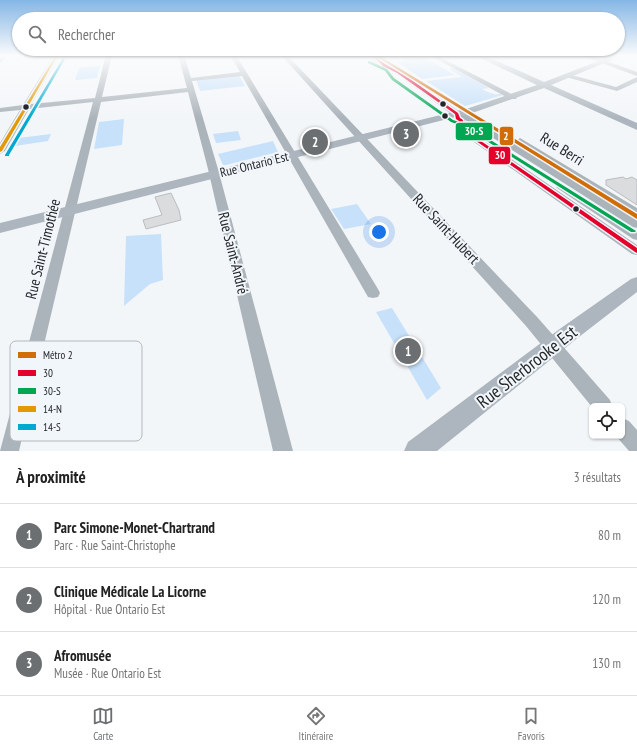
<!DOCTYPE html>
<html lang="fr">
<head>
<meta charset="utf-8">
<style>
  body { margin:0; font-family:"PT Sans Narrow",sans-serif; background:#f2f2f2; color:#222 }
  .controls { position:absolute; right:12px; bottom:12px; display:grid; overflow:hidden; border-radius:6px; box-shadow:0 1px 3px #0004 }
  .controls button { width:36px; height:36px; display:grid; place-items:center; padding:0; border:0; border-bottom:1px solid #e0e0e0; background:#fff; color:#222; font:20px sans-serif }
  .you { position:absolute; left:379px; top:232px; width:14px; height:14px; margin:-10px; border:3px solid #fff; border-radius:50%; background:#1a73e8; box-shadow:0 0 0 6px #1a73e833 }
  .badge { display:grid; place-items:center; width:26px; height:26px; border-radius:50%; background:#6c6f71; color:#fff; font-size:13px; font-weight:700 }
  .pin { position:absolute; translate:-50% -50%; border:2px solid #fff; box-shadow:0 1px 4px #0006 }
  .list { margin:0; padding:0; list-style:none }
  h2 { display:flex; justify-content:space-between; align-items:center; height:52px; margin:0; padding:0 16px; font-size:17px }
  h2 small { font-size:13px; font-weight:400; color:#767676 }
  .list li { display:grid; grid-template-columns:26px 1fr auto; gap:12px; align-items:center; box-sizing:border-box; height:64px; padding:0 16px; border-top:1px solid #e0e0e0 }
  .list b { display:block; font-size:15px; white-space:nowrap }
  .list p { margin:0; font-size:13px; white-space:nowrap; color:#767676 }
  .list em { font-size:13px; font-style:normal; color:#767676 }
  .icon { flex:none; width:22px; height:22px; fill:none; stroke:currentColor; stroke-width:2; stroke-linecap:round; stroke-linejoin:round }
  .map { position:relative; flex:none; width:637px; height:451px; overflow:hidden }
  .search { position:absolute; background:#fff; box-shadow:0 1px 3px #0004; left:12px; right:12px; top:12px; height:44px; display:flex; align-items:center; gap:10px; box-sizing:border-box; padding:0 14px; border-radius:22px; color:#767676; font-size:15px }
  .sheet { height:244px; background:#fff }
  nav { display:flex; justify-content:space-around; align-items:center; box-sizing:border-box; height:56px; border-top:1px solid #e0e0e0; background:#fff; font-size:11px; color:#767676 }
  nav a { display:grid; justify-items:center; gap:2px }
  nav .on { color:#6c6f71 }
  .map>svg:first-child { display:block }
  .green { fill:#c7e1fa }
  .building { fill:#dadcde; stroke:#bbbdc0 }
  .lines { fill:none; stroke-linecap:round; stroke-linejoin:round }
  .minor { fill:#acb4bb; fill-rule:evenodd }
  .major { fill:#adb6be; fill-rule:evenodd }
  .bus-1-casing { stroke:#f1f6fb; stroke-width:3 }
  .bus-2-casing { stroke:#f1f6fb; stroke-width:3 }
  .bus-3-casing { stroke:#f1f6fb; stroke-width:3 }
  .bus-4-casing { stroke:#f1f6fb; stroke-width:3 }
  .bus-1 { fill:#e4002b; fill-rule:evenodd }
  .bus-2 { fill:#00a651; fill-rule:evenodd }
  .bus-3 { fill:#e29904; fill-rule:evenodd }
  .bus-4 { fill:#00a9ce; fill-rule:evenodd }
  .metro-1-casing { stroke:#f1f6fb; stroke-width:3 }
  .metro-1 { fill:#d06d07; fill-rule:evenodd }
  .bus-dot { fill:#242628; stroke:#f1f6fb; stroke-width:1.5 }
  .labels { text-anchor:middle; stroke-width:4; stroke-linejoin:round; paint-order:stroke }
  .far-street-label { font-size:13px; fill:#242628; stroke:#f1f6fb }
  .street-label { font-size:15px; fill:#242628; stroke:#f1f6fb }
  .near-street-label { font-size:18px; fill:#242628; stroke:#f1f6fb }
  .key { fill:#f1f6fb; stroke:#b4b8bc; stroke-width:1 }
  .key-label { font-size:11px; fill:#242628 }
  .line-badge { stroke:#f1f6fb; stroke-width:1.5 }
  .badge-label { font-size:11px; text-anchor:middle; font-weight:bold; fill:#fff }
</style>
</head>
<body>
<div class="map">
<svg width="637" height="451" viewBox="0 0 637 451">
  <rect width="100%" height="100%" fill="#f3f6f9"/>
  <path class="green" d="M424,57L455,75L422,79L397,62L408,61L404,59Z
    M100,66L97,78L75,80L79,68Z
    M452,68L489,88L482,89C485,91 490,93 494,94C498,95 499,93 503,95L465,106L426,81L462,77L449,69Z
    M239,75L245,86L200,91L196,79Z
    M124,119L122,145L94,149L99,122Z
    M238,131L241,140L216,143L213,134Z
    M51,134L48,141L15,146L19,138Z
    M273,141L278,152L226,165H223L218,154Z
    M357,204L371,224L344,229L331,209Z
    M161,234L163,280L150,284L124,306L126,236Z
    M392,308L441,388L427,400L376,312Z"/>
  <path class="building" d="M623,177L626,179L632,177L637,180V205L606,185V180Z
    M171,193L179,210L181,220L146,229L143,220L162,215L155,197Z"/>
  <g class="lines">
    <path class="minor" d="M3,55H9L0,63V58Z
      M54,55H60L31,104L95,98L106,55H112L102,97L187,88L178,55H184L191,78L240,72L230,55H236L378,289L380,293L378,297L373,298L368,297L242,76L192,81L218,169L293,451H273L208,169L188,92L101,102L19,451H0L93,102L29,109L5,151L0,154V143L20,110L0,112V108L23,105Z
      M281,55H287L538,318L610,400L612,406L592,407L526,326Z
      M373,55H377L378,58L392,69L400,71L460,112L471,116L637,219V228L633,227L465,120L464,126L466,128L637,245V255L632,254L460,132L456,127L457,120L460,118L454,116L396,73L388,71L373,60Z
      M429,55H436L517,97L516,99H510Z
      M580,55H589L637,72V76Z
      M568,74L616,87L637,77V82L617,91L566,77V75Z
      M520,138L637,208V216L633,215L517,143L516,141Z
      M561,183L637,230V240L633,239L557,188L556,186Z
      M622,418L629,421L637,430V451H629L616,436H622Z"/>
    <path class="major" d="M474,55H484L544,82L614,55H624L551,85L637,123V130L544,88L475,112L0,233V223L469,108L537,85Z
      M637,277V292L575,340L437,451H404L408,442L561,328L631,279Z"/>
    <defs>
      <path id="bus-1" d="M372,55H375L385,64L399,71L458,113L460,118L463,120L462,128L637,248V253L635,252L459,129V121L456,119L455,114L397,73L383,66Z"/>
      <path id="bus-2" d="M368,61H370L387,69L394,78L453,120L465,124L636,231L635,232H631L463,126L451,122L392,80L385,71L368,63Z"/>
      <path id="bus-3" d="M56,55H58L2,151L0,152V147Z"/>
      <path id="bus-4" d="M63,58L65,59L9,155V156H5V155Z"/>
    </defs>
    <use href="#bus-1" class="bus-1-casing"/>
    <use href="#bus-2" class="bus-2-casing"/>
    <use href="#bus-3" class="bus-3-casing"/>
    <use href="#bus-4" class="bus-4-casing"/>
    <use href="#bus-1" class="bus-1"/>
    <use href="#bus-2" class="bus-2"/>
    <use href="#bus-3" class="bus-3"/>
    <use href="#bus-4" class="bus-4"/>
    <defs>
      <path id="metro-1" d="M374,55H378L637,214V219Z"/>
    </defs>
    <use href="#metro-1" class="metro-1-casing"/>
    <use href="#metro-1" class="metro-1"/>
  </g>
  <linearGradient id="sky" x2="0" y2="1"><stop stop-color="#85b6e5"/><stop offset="0.47" stop-color="#fafbfc"/><stop offset="1" stop-color="#fafbfc" stop-opacity="0"/></linearGradient>
  <rect width="637" height="118" fill="url(#sky)"/>
  <g class="bus-dot">
    <circle cx="443" cy="104" r="3.5"/>
    <circle cx="26" cy="107" r="3.5"/>
    <circle cx="445" cy="116" r="3.5"/>
    <circle cx="576" cy="209" r="3.5"/>
  </g>
  <g class="labels">
    <g class="far-street-label">
      <text transform="translate(254 164) rotate(-14)" y="5">Rue Ontario Est</text>
    </g>
    <g class="street-label">
      <text transform="translate(562 149) rotate(32)" y="5">Rue Berri</text>
      <text transform="translate(446 229) rotate(47)" y="5">Rue Saint-Hubert</text>
      <text transform="translate(43 249) rotate(-76)" y="5">Rue Saint-Timothée</text>
      <text transform="translate(233 253) rotate(76)" y="5">Rue Saint-André</text>
    </g>
    <g class="near-street-label">
      <text transform="translate(527 367) rotate(-38)" y="6">Rue Sherbrooke Est</text>
    </g>
  </g>
  <rect x="10" y="341" width="132" height="100" rx="6" class="key"/>
  <rect x="18" y="352" width="18" height="6" fill="#d06d07"/>
  <rect x="18" y="370" width="18" height="6" fill="#e4002b"/>
  <rect x="18" y="388" width="18" height="6" fill="#00a651"/>
  <rect x="18" y="406" width="18" height="6" fill="#e29904"/>
  <rect x="18" y="424" width="18" height="6" fill="#00a9ce"/>
  <g class="key-label">
    <text x="43" y="359">Métro 2</text>
    <text x="43" y="377">30</text>
    <text x="43" y="395">30-S</text>
    <text x="43" y="413">14-N</text>
    <text x="43" y="431">14-S</text>
  </g>
  <g class="line-badge">
    <rect x="455" y="122" width="38" height="19" rx="4" fill="#00a651"/>
    <rect x="499" y="126" width="15" height="20" rx="4" fill="#d06d07"/>
    <rect x="488" y="146" width="23" height="19" rx="4" fill="#e4002b"/>
  </g>
  <g class="badge-label">
    <text x="474" y="135">30-S</text>
    <text x="506" y="140">2</text>
    <text x="500" y="159">30</text>
  </g>
</svg>
<div class="controls">
<button><svg class="icon" aria-label="locate" viewBox="0 0 24 24"><circle cx="12" cy="12" r="6"/><path d="M12 2v4M12 18v4M2 12h4M18 12h4"/></svg></button>
</div>
<div class="you"></div>
<div class="pin badge" style="left:408px;top:351px">1</div>
<div class="pin badge" style="left:315px;top:142px">2</div>
<div class="pin badge" style="left:406px;top:134px">3</div>
<div class="search"><svg class="icon" aria-label="search" viewBox="0 0 24 24"><circle cx="10" cy="10" r="6"/><path d="M15 15l6 6"/></svg>Rechercher</div>
</div>
<section class="sheet">
<h2>À proximité<small>3 résultats</small></h2>
<ul class="list">
<li><span class="badge">1</span><div><b>Parc Simone-Monet-Chartrand</b><p>Parc · Rue Saint-Christophe</p></div><em>80 m</em></li>
<li><span class="badge">2</span><div><b>Clinique Médicale La Licorne</b><p>Hôpital · Rue Ontario Est</p></div><em>120 m</em></li>
<li><span class="badge">3</span><div><b>Afromusée</b><p>Musée · Rue Ontario Est</p></div><em>130 m</em></li>
</ul>
</section>
<nav>
<a class="on"><svg class="icon" aria-label="map" viewBox="0 0 24 24"><path d="M3 6l6-2 6 2 6-2v14l-6 2-6-2-6 2zM9 4v14M15 6v14"/></svg>Carte</a>
<a><svg class="icon" aria-label="directions" viewBox="0 0 24 24"><path d="M12 3l9 9-9 9-9-9zM9 14v-3h6M13 9l2 2-2 2"/></svg>Itinéraire</a>
<a><svg class="icon" aria-label="saved" viewBox="0 0 24 24"><path d="M7 4h10v16l-5-4-5 4z"/></svg>Favoris</a>
</nav>
</body>
</html>
